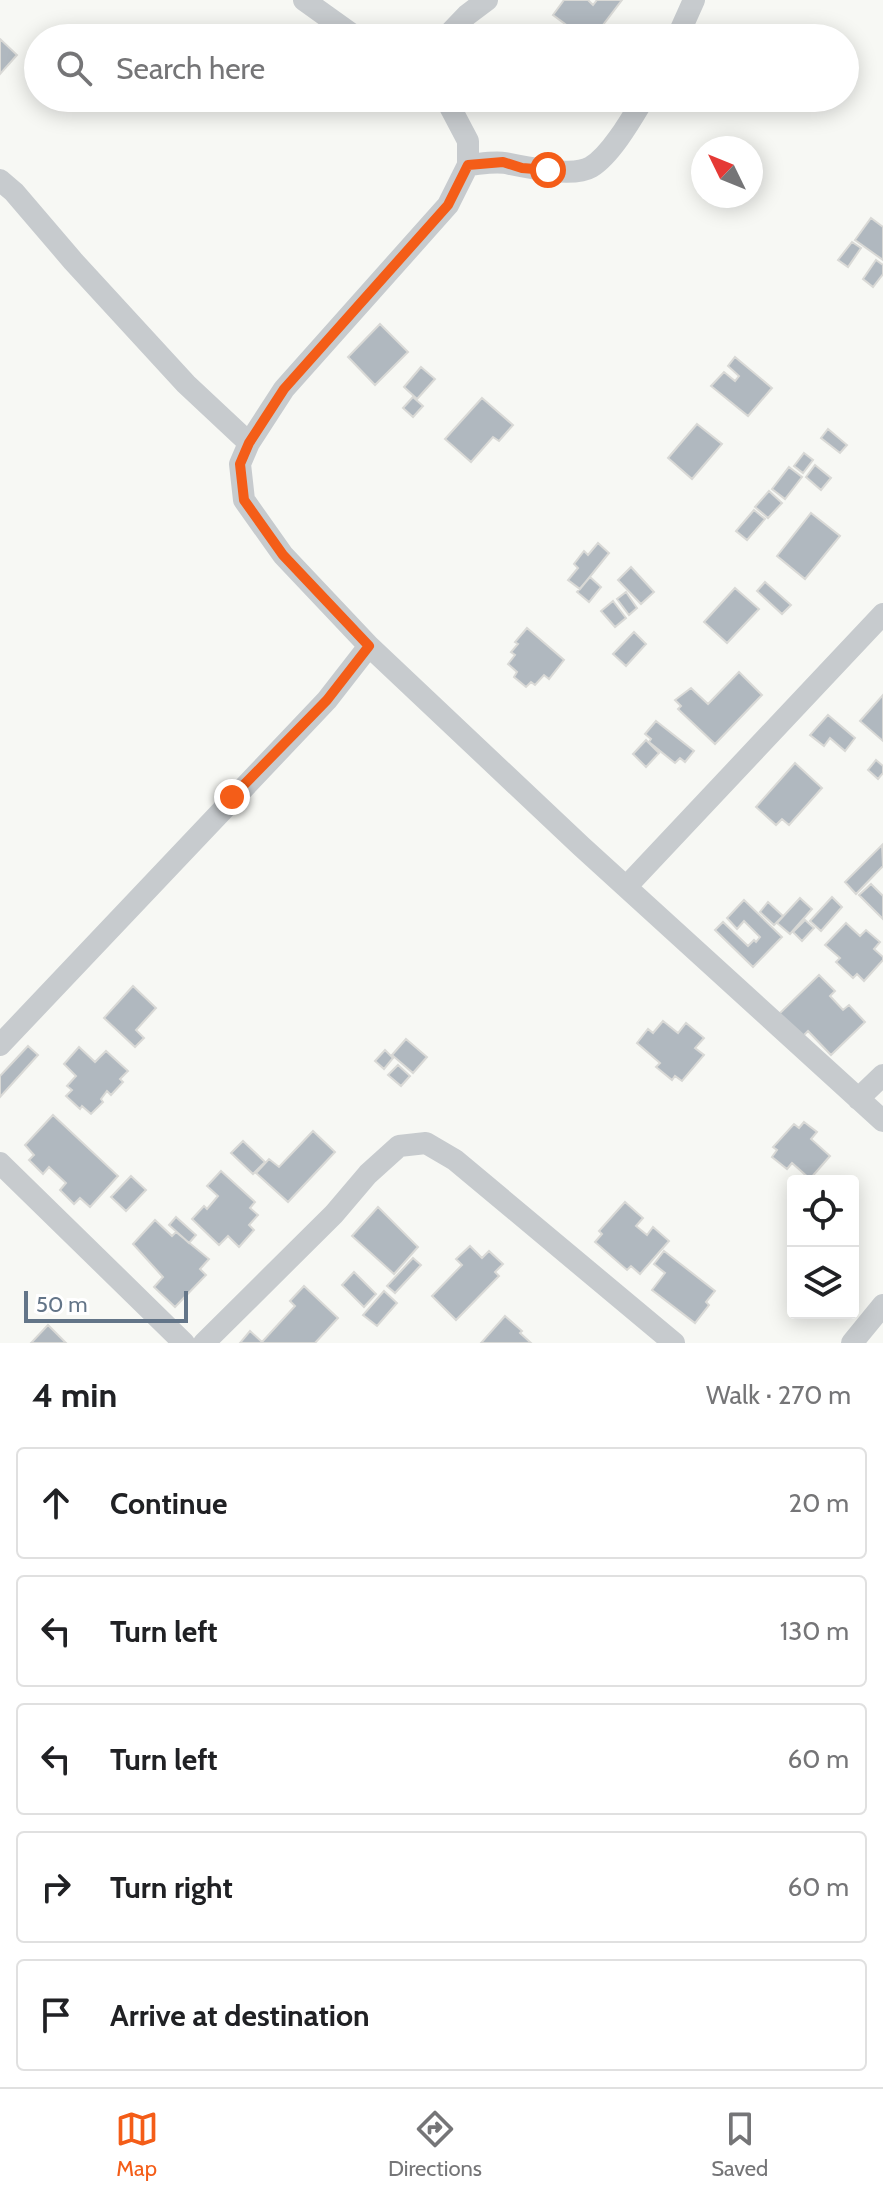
<!DOCTYPE html>
<html lang="en">
<head>
<meta charset="utf-8">
<style>
  body { margin:0; font-family:Cabin,sans-serif; background:#f6f6f6; color:#202124 }
  .controls { position:absolute; right:24px; bottom:24px; display:grid; overflow:hidden; border-radius:8px; box-shadow:0 4px 20px #0003 }
  .controls button { width:72px; height:72px; display:grid; place-items:center; padding:0; border:0; border-bottom:2px solid #e0e0e0; background:#fff; color:#202124; font:40px sans-serif }
  .compass { position:absolute; left:691px; top:136px; width:72px; height:72px; border-radius:50%; background:#fff; box-shadow:0 4px 20px #0003; rotate:313deg }
  .scale { position:absolute; left:24px; bottom:20px; width:164px; box-sizing:border-box; padding-left:8px; border:4px solid #637588; border-top:0; font-size:22px; line-height:28px; white-space:nowrap; color:#637588; -webkit-text-stroke:6px #fff; paint-order:stroke }
  .stop { position:absolute; width:24px; height:24px; margin:-18px; border:6px solid #f45d18; border-radius:50%; background:#fff }
  .stop.end { background:#f45d18; border-color:#fff; box-shadow:0 2px 8px #0008 }
  .list { margin:0; padding:0; list-style:none }
  h2 { display:flex; justify-content:space-between; align-items:center; height:104px; margin:0; padding:0 32px; font-size:34px }
  h2 small { font-size:26px; font-weight:400; color:#757577 }
  .list li { display:grid; grid-template-columns:52px 1fr auto; gap:24px; align-items:center; box-sizing:border-box; height:112px; margin:0 16px 16px; padding:0 16px; border:2px solid #e0e0e0; border-radius:8px }
  .list b { display:block; font-size:30px; white-space:nowrap }
  .list em { font-size:26px; font-style:normal; color:#757577 }
  .icon { flex:none; width:44px; height:44px; fill:none; stroke:currentColor; stroke-width:2; stroke-linecap:round; stroke-linejoin:round }
  .map { position:relative; flex:none; width:883px; height:1343px; overflow:hidden }
  .search { position:absolute; background:#fff; box-shadow:0 4px 20px #0003; left:24px; right:24px; top:24px; height:88px; display:flex; align-items:center; gap:20px; box-sizing:border-box; padding:0 28px; border-radius:44px; color:#757577; font-size:30px }
  .sheet { height:744px; background:#fff }
  nav { display:flex; justify-content:space-around; align-items:center; box-sizing:border-box; height:112px; border-top:2px solid #e0e0e0; background:#fff; font-size:22px; color:#757577 }
  nav a { display:grid; justify-items:center; gap:4px }
  nav .on { color:#f45d18 }
  .map>svg:first-child { display:block }
  .building { fill:#b0b8bf; stroke:#d9d9d6; stroke-width:2 }
  .lines { fill:none; stroke-linecap:round; stroke-linejoin:round }
  .minor { stroke:#c7cbce; stroke-width:22 }
  .route { stroke:#f45d18; stroke-width:10 }
</style>
</head>
<body>
<div class="map">
<svg width="883" height="1343" viewBox="0 0 883 1343">
  <rect width="100%" height="100%" fill="#f7f8f4"/>
  <path class="building" d="M564,0H588L593,5L597,0H622L593,38H569L563,34L569,27L553,15Z
    M0,39L17,55L0,74Z
    M871,218L883,227V260L855,240Z
    M852,242L861,248L848,267L838,260Z
    M876,260L883,265V274L873,287L863,279Z
    M380,324L408,352L375,385L348,357Z
    M735,357L772,388L748,416L711,386L724,372L735,381L739,376L728,366Z
    M421,367L435,379L417,399L404,387Z
    M413,397L423,406L413,417L403,408Z
    M482,398L513,425L499,441L493,437L471,462L445,439Z
    M697,424L722,444L692,479L668,458Z
    M828,429L847,445L840,453L821,438Z
    M804,453L813,460L803,473L794,466Z
    M815,465L831,478L821,490L806,477Z
    M789,467L802,477L785,499L772,489Z
    M769,491L782,503L768,518L755,507Z
    M754,510L765,519L747,540L736,531Z
    M811,513L840,536L805,579L777,556Z
    M598,543L609,553L580,589L568,580L578,568L574,564L584,551L588,555Z
    M631,567L654,592L641,604L618,580Z
    M590,577L601,587L589,602L577,592Z
    M765,582L791,605L782,614L757,591Z
    M735,588L759,609L727,643L704,622Z
    M626,592L637,608L629,615L617,599Z
    M613,601L626,618L615,627L601,611Z
    M527,628L564,660L549,679L544,675L535,685L531,682L526,687L514,677L517,672L508,664L515,655L511,652L518,644L515,642Z
    M634,632L646,644L626,666L613,654Z
    M739,672L762,695L715,744L678,709L681,706L675,700L691,688L708,704Z
    M883,695V741L860,721Z
    M828,715L855,738L845,751L830,738L824,746L810,735Z
    M656,721L694,751L685,762L680,758L675,763L649,742L651,739L645,734Z
    M646,740L659,753L646,767L633,754Z
    M876,760L883,766V773L878,779L868,770Z
    M795,763L822,788L789,825L782,819L776,825L756,807Z
    M882,845L883,866L856,894L845,882Z
    M871,884L883,896V919L859,895Z
    M832,897L842,907L821,931L810,921Z
    M800,898L812,909L790,934L777,923Z
    M744,900L782,937L753,967L715,930L723,922L748,946L754,940L756,942L760,937L744,921L737,929L727,918Z
    M768,902L783,916L774,925L760,912Z
    M805,920L814,928L802,941L793,932Z
    M846,923L860,936L866,930L880,942L874,949L883,957V960L864,981L857,974L853,978L836,962L840,958L825,945Z
    M819,975L835,991L830,996L843,1010L849,1005L865,1022L831,1055L808,1031L801,1038L778,1015Z
    M133,986L156,1008L136,1030L144,1038L135,1047L104,1018Z
    M663,1021L678,1033L686,1023L704,1038L695,1048L704,1055L682,1081L675,1076L672,1080L656,1067L660,1063L637,1043L648,1029L653,1033Z
    M406,1039L427,1057L413,1073L392,1055Z
    M28,1046L38,1055L0,1097V1076Z
    M79,1047L95,1062L106,1051L128,1071L120,1079L123,1082L111,1095L107,1091L101,1099L103,1102L91,1114L82,1106L80,1109L66,1096L72,1090L67,1086L76,1076L64,1064Z
    M385,1050L393,1058L384,1069L375,1061Z
    M398,1065L410,1076L401,1086L388,1075Z
    M53,1115L118,1176L90,1207L80,1198L74,1204L60,1190L66,1183L49,1167L43,1174L29,1160L34,1155L25,1145Z
    M804,1122L817,1132L811,1139L830,1156L810,1179L792,1163L787,1169L772,1157L777,1150L773,1147L794,1124L799,1128Z
    M313,1131L335,1152L288,1202L256,1173L269,1159L279,1167Z
    M243,1141L265,1162L253,1174L231,1153Z
    M221,1171L255,1202L250,1208L258,1215L249,1225L254,1230L239,1247L228,1236L219,1245L192,1219L204,1206L207,1209L218,1196L207,1186Z
    M131,1176L146,1190L126,1211L111,1197Z
    M625,1202L643,1218L636,1226L647,1235L653,1227L669,1241L640,1274L631,1266L627,1270L595,1242L602,1234L599,1231Z
    M378,1207L418,1247L394,1274L352,1236Z
    M176,1217L196,1235L189,1243L169,1225Z
    M155,1220L172,1236L176,1232L209,1259L200,1269L206,1275L175,1307L154,1287L163,1277L133,1244Z
    M470,1246L482,1258L489,1251L503,1264L495,1272L499,1276L456,1320L432,1296L462,1265L456,1259Z
    M664,1251L715,1291L706,1302L709,1305L695,1323L652,1290L665,1273L654,1264Z
    M413,1258L421,1265L395,1293L387,1286Z
    M354,1272L376,1294L364,1307L342,1285Z
    M304,1286L338,1318L315,1343H240L250,1331L262,1342L295,1306L290,1301Z
    M384,1291L397,1303L377,1326L363,1315Z
    M505,1316L522,1331L520,1333L531,1343H481Z
    M48,1325L66,1343H31Z"/>
  <g class="lines">
    <path class="minor" d="M304,0L357,38
      M445,38L467,15L487,0
      M677,38L694,0
      M440,98L448,103L468,141V165L448,205L284,389L249,443L240,464L244,500L283,555L369,646L581,846L883,1121
      M468,165C480,164 494,161 505,163C525,167 573,178 591,167C611,155 632,118 644,98
      M0,180L14,192L73,261L186,384L249,443
      M626,887L883,614
      M0,1045L327,700L369,646
      M858,1099L883,1075
      M0,1163L184,1343
      M204,1343L334,1214L368,1174L399,1146L426,1143L455,1160L674,1343
      M852,1343L883,1305"/>
  </g>
  <g class="lines">
    <path class="route" d="M232,797L327,700L369,646L283,555L244,500L240,464L249,443L284,389L448,205L468,165L503,162L522,168L548,170"/>
  </g>
</svg>
<div class="controls">
<button><svg class="icon" aria-label="locate" viewBox="0 0 24 24"><circle cx="12" cy="12" r="6"/><path d="M12 2v4M12 18v4M2 12h4M18 12h4"/></svg></button>
<button><svg class="icon" aria-label="layers" viewBox="0 0 24 24"><path d="M12 4l9 5-9 5-9-5zM3 14l9 5 9-5"/></svg></button>
</div>
<svg class="compass" viewBox="-18 -18 36 36"><path d="M0-13l5 13h-10z" fill="#e53935"/><path d="M0 13l5-13h-10z" fill="#757577"/></svg>
<div class="scale">50 m</div>
<div class="stop" style="left:548px;top:170px"></div>
<div class="stop end" style="left:232px;top:797px"></div>
<div class="search"><svg class="icon" aria-label="search" viewBox="0 0 24 24"><circle cx="10" cy="10" r="6"/><path d="M15 15l6 6"/></svg>Search here</div>
</div>
<section class="sheet">
<h2>4 min<small>Walk · 270 m</small></h2>
<ul class="list">
<li><svg class="icon" aria-label="ahead" viewBox="0 0 24 24"><path d="M12 20V5M6 11l6-6 6 6"/></svg><div><b>Continue</b></div><em>20 m</em></li>
<li><svg class="icon" aria-label="left" viewBox="0 0 24 24"><path d="M17 20v-9H6M10 6l-5 5 5 5"/></svg><div><b>Turn left</b></div><em>130 m</em></li>
<li><svg class="icon" aria-label="left" viewBox="0 0 24 24"><path d="M17 20v-9H6M10 6l-5 5 5 5"/></svg><div><b>Turn left</b></div><em>60 m</em></li>
<li><svg class="icon" aria-label="right" viewBox="0 0 24 24"><path d="M7 20v-9h11M14 6l5 5-5 5"/></svg><div><b>Turn right</b></div><em>60 m</em></li>
<li><svg class="icon" aria-label="arrive" viewBox="0 0 24 24"><path d="M6 21V4h12l-3 4 3 4H6"/></svg><div><b>Arrive at destination</b></div></li>
</ul>
</section>
<nav>
<a class="on"><svg class="icon" aria-label="map" viewBox="0 0 24 24"><path d="M3 6l6-2 6 2 6-2v14l-6 2-6-2-6 2zM9 4v14M15 6v14"/></svg>Map</a>
<a><svg class="icon" aria-label="directions" viewBox="0 0 24 24"><path d="M12 3l9 9-9 9-9-9zM9 14v-3h6M13 9l2 2-2 2"/></svg>Directions</a>
<a><svg class="icon" aria-label="saved" viewBox="0 0 24 24"><path d="M7 4h10v16l-5-4-5 4z"/></svg>Saved</a>
</nav>
</body>
</html>
